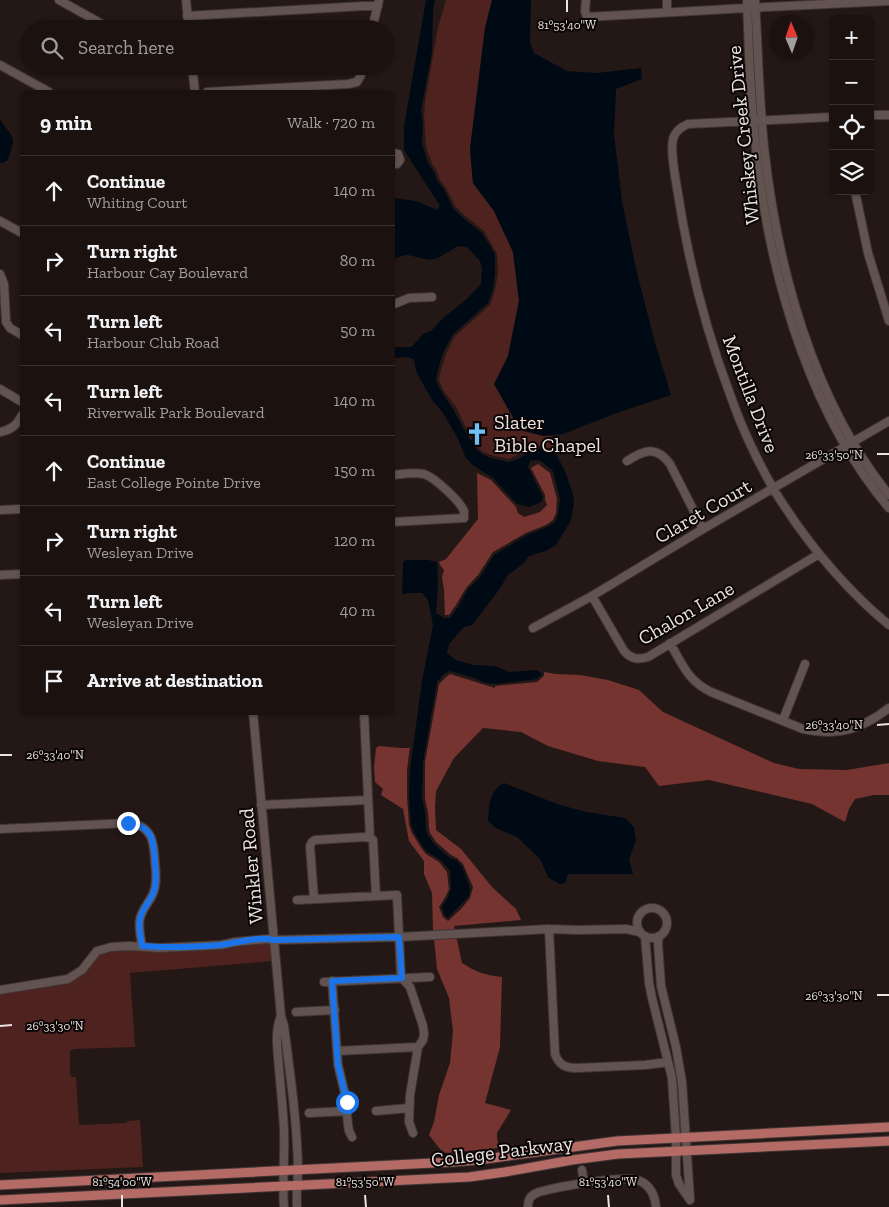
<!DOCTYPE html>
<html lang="en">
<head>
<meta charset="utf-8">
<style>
  body { margin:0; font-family:"Zilla Slab",serif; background:#241b19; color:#f1f3f6 }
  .controls { position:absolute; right:15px; top:15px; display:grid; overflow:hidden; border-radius:8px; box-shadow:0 1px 4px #0004 }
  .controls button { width:45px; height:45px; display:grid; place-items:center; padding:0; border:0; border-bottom:1px solid #393230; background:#1b1210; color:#f1f3f6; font:25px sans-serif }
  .compass { position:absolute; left:769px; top:15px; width:45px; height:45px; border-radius:50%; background:#1b1210; box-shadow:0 1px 4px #0004; rotate:358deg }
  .stop { position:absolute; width:15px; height:15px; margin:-11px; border:4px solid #1a73e8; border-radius:50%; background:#fff }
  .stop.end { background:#1a73e8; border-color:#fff; box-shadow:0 1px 5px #0008 }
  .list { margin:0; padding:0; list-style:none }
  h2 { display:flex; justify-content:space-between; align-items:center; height:65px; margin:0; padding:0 20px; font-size:21px }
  h2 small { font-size:16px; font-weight:400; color:#a09e9f }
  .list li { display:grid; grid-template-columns:32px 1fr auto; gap:15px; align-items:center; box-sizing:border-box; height:70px; padding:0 20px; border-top:1px solid #393230 }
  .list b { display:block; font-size:19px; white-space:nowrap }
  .list p { margin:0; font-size:16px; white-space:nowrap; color:#a09e9f }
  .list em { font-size:16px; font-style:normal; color:#a09e9f }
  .icon { flex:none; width:28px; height:28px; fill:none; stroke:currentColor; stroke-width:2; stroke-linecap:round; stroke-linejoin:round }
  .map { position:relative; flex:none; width:889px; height:1207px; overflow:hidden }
  .search { position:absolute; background:#1b1210; box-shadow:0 1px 4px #0004; left:20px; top:20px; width:375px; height:55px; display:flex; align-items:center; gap:12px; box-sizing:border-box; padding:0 18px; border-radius:28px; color:#a09e9f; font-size:19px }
  .panel { position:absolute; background:#1b1210; box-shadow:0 1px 4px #0004; left:20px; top:90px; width:375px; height:625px; border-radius:8px }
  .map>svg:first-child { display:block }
  .green { fill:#4d221f }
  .forest { fill:#753430 }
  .water { fill:#000a15 }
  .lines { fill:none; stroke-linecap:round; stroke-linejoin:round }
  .minor-casing { stroke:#3e3534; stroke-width:10 }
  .major-casing { stroke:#3e3534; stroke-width:11 }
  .minor { stroke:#625351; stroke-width:8 }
  .major { stroke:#b56b65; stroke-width:9 }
  .route { stroke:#1a73e8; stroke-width:6 }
  .ticks { fill:none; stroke:#ebe2e1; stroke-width:2 }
  .labels { text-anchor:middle; stroke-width:4; stroke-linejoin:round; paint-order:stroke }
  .street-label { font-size:20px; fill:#ebe2e1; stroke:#090505 }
  .poi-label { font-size:20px; fill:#ebe2e1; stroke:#090505; text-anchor:start }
  .ticks-label { font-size:12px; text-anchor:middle; fill:#ebe2e1; stroke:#090505; stroke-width:4; stroke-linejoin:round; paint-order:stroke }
</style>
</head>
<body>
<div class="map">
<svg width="889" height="1207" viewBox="0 0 889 1207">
  <rect width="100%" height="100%" fill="#241816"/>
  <path class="green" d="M446,0H492L485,28L470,149L473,183L494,211L513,252L519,301L508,356L494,385L543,436L550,435L554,442L555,450L542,446H534L509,459L491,455L483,452L477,446L475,441L469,434L456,407L443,390L439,380L440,373L446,354L455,336L490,305L495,290L498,273L497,254L484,231L463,214L455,206L446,188L440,180L436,169L432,164L426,147L424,115L425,101L438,27Z
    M271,936L273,961L130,973L135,1047L74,1049L70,1051V1075L72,1077H76L79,1125L126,1123L128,1121L140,1120L143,1167L0,1173V986L64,977L82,965L100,949L162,947Z"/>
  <path class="forest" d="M538,464L550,473L557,499L556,513L553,520L546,525L526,533L493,552L478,575L466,588L456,605L449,615H445L444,590L442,577L444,570L440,565L439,562L446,559L478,519L477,473L491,480L516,507L518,513L524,517L540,512L547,505L545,500V495L531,468Z
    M544,672L556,674L580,675L608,680L639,690L663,712L774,763L799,769L847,770L889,763V795H874L855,799L849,809L845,822L812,804L709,780L659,786L645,767L598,761L548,746L521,732L483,728L454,758L436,791L435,808L436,830L461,849L492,887L516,909L521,920L454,926L462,963C476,972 484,975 502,977L500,1047L485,1103L511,1110L497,1133V1138L499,1148L446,1153L440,1149L429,1135L434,1122L439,1095L450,1063L453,1031L449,998L437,969L433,929L432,893L424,874V861L409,841L403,809L381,795L383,789L375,782L374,767L376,748L379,746L402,748H409L410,746L407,770V796L409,825L412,833L422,849L426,854L439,862L447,872L449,889L446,896L439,907L443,917L448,921L461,909L470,898L473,887L463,864L457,858L451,855L436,842L430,833L429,828L428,812L425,799V762L439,684L446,677L450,674L495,688V686L537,682L544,676Z"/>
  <path class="water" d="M426,0H435L433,10L432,52L421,110L423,126L422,144L428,163L433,170L438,182L444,189L453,208L461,216L482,233L495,254V273L493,289L488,303L453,334L443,353L437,373L436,381L441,391L453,409L467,435L473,443L475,448L482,454L490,458L509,462L518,459L535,449H541L556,454L565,471L573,494L574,503L571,520L556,545L546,551L529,556L524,563L508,575L499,590L472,625L464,627L449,644L447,653L456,660L473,665L495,666L509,672L537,670L542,674L537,679L531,680L495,684L486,683L471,677L450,671L444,674L437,682L423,762L422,799L425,812L426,829L427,834L434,844L450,858L456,860L462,866L470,888L469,896L448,918L445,916L442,907L448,897L451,889L450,871L441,860L427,852L423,847L414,832L411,824L409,796L410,770L422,681L433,625L428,600L422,593H408L402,595L403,562L406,560H428L437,562L438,583L436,613L444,618H450L458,607L468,589L480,577L494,555L527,535L547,527L555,522L558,514L560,499L553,471L541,461L535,460L530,461L528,467L543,497L541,502L530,507L517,504L493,478L474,466L466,458L458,439L443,413L432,400L423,384L416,371L414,360L409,357L393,358V347H411L418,340L423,334L431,331L444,317L467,299L481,284L482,268L480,261L467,247L458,246L438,258L429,260L408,255L401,256L393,260V196L395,198L416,201L437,210L440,206L404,150V126Z
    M492,0H531L530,42L534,53L567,71L597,73L641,68L642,79L616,89L614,134L622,201L636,269L654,339L671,395L622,411L563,434L543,436L520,430L494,384L508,356L519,301L513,252L494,211L473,183L470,149L485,28Z
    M0,120L12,136L13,143L8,160L5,162L0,163Z
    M504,783L557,804L586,812L625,818L634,827L636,841L629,859L633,874H568L565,883L560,884L548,877L540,859L517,837L496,828L488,821C489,806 489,790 504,783Z"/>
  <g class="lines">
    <defs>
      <path id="minor" d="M59,0L111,29
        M186,0L189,29
        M586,0L585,11L587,17L747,8L889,1
        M667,0V12
        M747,0C749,58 751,116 759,174C774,288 813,419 889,508
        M755,0C758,49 759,98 764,147C777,266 813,401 889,495
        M187,16L364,6H378
        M372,29L379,0
        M0,65L49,92
        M179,66L185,68H192
        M192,66L195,92
        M207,92L348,84L357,82L361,75L363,66
        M870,115H889
        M833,117L688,124C681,127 675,131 673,139C670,152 675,175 677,188C688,260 705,329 731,397C742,429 757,460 774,490C805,540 843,587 889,625
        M392,153L398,154L400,160L397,164H392
        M855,191L868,253L889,321
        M0,221L22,233
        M0,274L4,284L6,322L10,328L22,335
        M392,305L409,298L432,297
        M0,389L22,402
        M0,432C11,430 17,425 22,415
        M627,461C644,450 656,445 670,464L703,529
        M392,475C402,474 414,472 424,474C434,477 460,501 464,511C464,512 464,517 464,518L392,522
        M0,510L22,509
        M0,575L22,574
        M592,596L624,651C631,659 638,660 648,657L819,554
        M533,628L592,596L703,529L889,421
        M670,643C682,664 688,681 711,692L803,729C837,737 862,729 889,708
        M253,712L281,1016L284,1026C290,1073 297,1121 298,1168C298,1181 296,1194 297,1207
        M364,712L370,838
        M783,720L805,664
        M261,805L368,800
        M0,829L129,823C153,826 154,843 155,863C156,872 157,882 154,891C151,901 142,908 140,919C138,927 141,938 142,946
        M314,899L310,846L312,842L315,840L364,837L370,838L373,840L376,896
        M297,900L397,895L401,977L410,987L423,1026L424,1034L423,1040L418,1047L410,1095L409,1122L413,1133
        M637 923a15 15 0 1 1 30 0a15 15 0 1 1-30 0Z
        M549,929L555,1054C559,1065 565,1068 577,1068L645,1065L668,1062
        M645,936L649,983L652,998L672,1078L676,1138V1175L679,1184L690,1200
        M659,936L658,943L661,986L676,1047L682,1082L690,1199
        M332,981L338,1065L345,1094L348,1125L349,1131L352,1137
        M324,982L430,977
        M0,990L68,979L82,970L97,951L111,947L129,946L159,948L221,945L235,942L268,939L274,940L399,937L549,929L578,930L626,929L640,932
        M296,1012L335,1010
        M281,1016C274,1032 278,1052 279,1069C281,1090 283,1110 284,1130C285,1156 282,1181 284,1207
        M337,1051L418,1047
        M376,1111L409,1108
        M309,1113L347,1111
        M582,1170L584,1183
        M528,1207C528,1198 531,1195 539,1192C557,1187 626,1174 640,1181C651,1186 655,1196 656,1207"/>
      <path id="major" d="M0,1185L453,1162L478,1160L617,1141L889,1127
        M0,1200L469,1177L505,1172L572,1160L618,1154L889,1141"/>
    </defs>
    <use href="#minor" class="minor-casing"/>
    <use href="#major" class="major-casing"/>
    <use href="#minor" class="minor"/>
    <use href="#major" class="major"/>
  </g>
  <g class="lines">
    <path class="route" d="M128,823C154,826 154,843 155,863C156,872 157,882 154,891C151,901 142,908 140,919C138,927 141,938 142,946C167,948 194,947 220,945C237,943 257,936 274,940L399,937L402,978L332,981L338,1065L347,1102"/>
  </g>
  <path class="ticks" d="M567,0V12M877,454H889M877,725L889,724M0,755H12M877,995H889M0,1026L12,1025M122,1195V1207M365,1195L366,1207M608,1195L609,1207"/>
  <defs>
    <symbol id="church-bare" viewBox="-9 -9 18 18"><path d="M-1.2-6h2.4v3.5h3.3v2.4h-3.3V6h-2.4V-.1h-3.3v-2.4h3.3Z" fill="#6dc2f3" stroke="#090505" stroke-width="2.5" paint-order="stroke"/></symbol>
  </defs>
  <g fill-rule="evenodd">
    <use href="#church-bare" x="461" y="418" width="32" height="32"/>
  </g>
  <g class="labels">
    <g class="street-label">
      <text transform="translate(743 135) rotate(-96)" y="7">Whiskey Creek Drive</text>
      <text transform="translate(751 394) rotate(69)" y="7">Montilla Drive</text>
      <text transform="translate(703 511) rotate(-30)" y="7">Claret Court</text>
      <text transform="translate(686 613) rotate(-30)" y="7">Chalon Lane</text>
      <text transform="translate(251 866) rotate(-95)" y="7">Winkler Road</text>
      <text transform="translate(502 1151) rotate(-7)" y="7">College Parkway</text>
    </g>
    <g class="poi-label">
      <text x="494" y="429">Slater<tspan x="494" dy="23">Bible Chapel</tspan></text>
    </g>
  </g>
  <g class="ticks-label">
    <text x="567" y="29">81°53'40"W</text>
    <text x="834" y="459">26°33'50"N</text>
    <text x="834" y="729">26°33'40"N</text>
    <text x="55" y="759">26°33'40"N</text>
    <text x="834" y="1000">26°33'30"N</text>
    <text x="55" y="1030">26°33'30"N</text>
    <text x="122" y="1186">81°54'00"W</text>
    <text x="365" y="1186">81°53'50"W</text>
    <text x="608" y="1186">81°53'40"W</text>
  </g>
</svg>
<div class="controls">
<button>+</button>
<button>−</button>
<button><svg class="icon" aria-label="locate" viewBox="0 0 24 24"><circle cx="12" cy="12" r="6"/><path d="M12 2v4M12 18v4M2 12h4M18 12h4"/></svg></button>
<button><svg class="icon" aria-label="layers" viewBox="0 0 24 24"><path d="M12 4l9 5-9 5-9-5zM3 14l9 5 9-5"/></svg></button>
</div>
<svg class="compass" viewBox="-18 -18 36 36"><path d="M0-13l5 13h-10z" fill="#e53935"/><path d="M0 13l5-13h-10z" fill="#a09e9f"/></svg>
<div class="stop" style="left:347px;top:1102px"></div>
<div class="stop end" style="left:128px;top:823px"></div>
<div class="search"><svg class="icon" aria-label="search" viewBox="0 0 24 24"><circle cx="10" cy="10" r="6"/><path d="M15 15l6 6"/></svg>Search here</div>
<section class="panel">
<h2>9 min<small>Walk · 720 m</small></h2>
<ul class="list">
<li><svg class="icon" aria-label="ahead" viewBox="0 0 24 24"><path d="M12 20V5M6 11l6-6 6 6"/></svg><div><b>Continue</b><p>Whiting Court</p></div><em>140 m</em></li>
<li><svg class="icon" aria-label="right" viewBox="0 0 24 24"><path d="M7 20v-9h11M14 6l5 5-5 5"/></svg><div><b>Turn right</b><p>Harbour Cay Boulevard</p></div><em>80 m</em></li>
<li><svg class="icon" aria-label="left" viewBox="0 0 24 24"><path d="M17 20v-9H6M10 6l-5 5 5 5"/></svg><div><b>Turn left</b><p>Harbour Club Road</p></div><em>50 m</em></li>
<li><svg class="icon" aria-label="left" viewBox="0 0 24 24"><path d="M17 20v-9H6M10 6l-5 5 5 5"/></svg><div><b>Turn left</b><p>Riverwalk Park Boulevard</p></div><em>140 m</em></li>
<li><svg class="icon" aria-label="ahead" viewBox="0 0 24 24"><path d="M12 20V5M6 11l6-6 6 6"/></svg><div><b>Continue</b><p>East College Pointe Drive</p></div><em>150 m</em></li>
<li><svg class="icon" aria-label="right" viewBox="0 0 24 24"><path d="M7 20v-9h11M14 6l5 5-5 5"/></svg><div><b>Turn right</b><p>Wesleyan Drive</p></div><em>120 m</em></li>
<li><svg class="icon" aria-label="left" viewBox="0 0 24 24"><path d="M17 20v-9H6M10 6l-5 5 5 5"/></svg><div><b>Turn left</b><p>Wesleyan Drive</p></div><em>40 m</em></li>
<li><svg class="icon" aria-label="arrive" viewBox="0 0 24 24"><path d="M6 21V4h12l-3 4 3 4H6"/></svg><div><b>Arrive at destination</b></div></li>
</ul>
</section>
</div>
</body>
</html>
